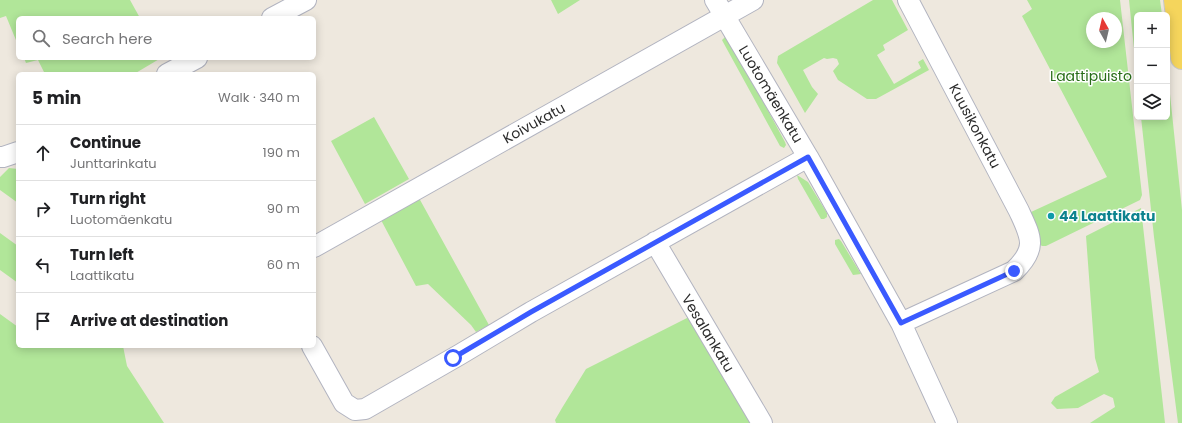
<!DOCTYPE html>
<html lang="en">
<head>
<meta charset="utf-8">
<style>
  body { margin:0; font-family:Poppins,sans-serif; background:#f2f2f2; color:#202124 }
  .controls { position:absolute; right:12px; top:12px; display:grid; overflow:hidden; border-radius:6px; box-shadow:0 2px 10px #0003 }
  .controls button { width:36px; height:36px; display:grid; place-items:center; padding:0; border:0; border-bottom:1px solid #e0e0e0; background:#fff; color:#202124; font:20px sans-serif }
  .compass { position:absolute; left:1086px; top:12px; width:36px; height:36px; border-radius:50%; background:#fff; box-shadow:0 2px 10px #0003; rotate:352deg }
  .stop { position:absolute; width:12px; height:12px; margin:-9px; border:3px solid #3a5aff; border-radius:50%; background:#fff }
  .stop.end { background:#3a5aff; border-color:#fff; box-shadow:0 1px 4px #0008 }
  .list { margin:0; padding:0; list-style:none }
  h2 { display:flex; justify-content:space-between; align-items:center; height:52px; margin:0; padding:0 16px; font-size:17px }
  h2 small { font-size:13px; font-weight:400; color:#757577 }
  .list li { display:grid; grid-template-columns:26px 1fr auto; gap:12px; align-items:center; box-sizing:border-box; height:56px; padding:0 16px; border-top:1px solid #e0e0e0 }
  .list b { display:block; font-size:15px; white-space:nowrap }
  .list p { margin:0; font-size:13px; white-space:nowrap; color:#757577 }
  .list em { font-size:13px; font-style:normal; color:#757577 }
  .icon { flex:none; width:22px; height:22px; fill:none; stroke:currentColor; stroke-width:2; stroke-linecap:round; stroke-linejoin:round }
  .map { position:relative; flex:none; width:1182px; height:423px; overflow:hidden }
  .search { position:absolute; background:#fff; box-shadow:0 2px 10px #0003; left:16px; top:16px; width:300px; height:44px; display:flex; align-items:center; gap:10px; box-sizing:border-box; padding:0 14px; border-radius:6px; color:#757577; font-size:15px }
  .panel { position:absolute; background:#fff; box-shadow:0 2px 10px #0003; left:16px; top:72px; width:300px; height:276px; border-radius:6px }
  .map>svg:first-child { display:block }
  .green { fill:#b1e699; fill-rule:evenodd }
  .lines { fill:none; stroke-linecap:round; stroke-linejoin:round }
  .minor-casing { stroke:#b2b4c0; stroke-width:22 }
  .major-casing { stroke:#c8c8c8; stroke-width:24 }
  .minor { stroke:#fff; stroke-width:20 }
  .major { stroke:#f5d55c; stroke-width:22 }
  .route { stroke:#3a5aff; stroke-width:5 }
  .culture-dot { fill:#0f9aa8; stroke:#fff; stroke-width:1.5 }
  .labels { text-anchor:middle; stroke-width:3; stroke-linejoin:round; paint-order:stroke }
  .park-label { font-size:14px; fill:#286d18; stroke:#fff }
  .street-label { font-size:14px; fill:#2c2c2c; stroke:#fff }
  .culture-label { font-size:14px; font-weight:bold; fill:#0d838f; stroke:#fff; text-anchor:start }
</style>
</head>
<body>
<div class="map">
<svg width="1182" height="423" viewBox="0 0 1182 423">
  <rect width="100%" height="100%" fill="#eee8de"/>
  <path class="green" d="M0,0H130L140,18H18V45L6,16L0,18Z
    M551,0H580L558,14Z
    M873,0H892L908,30L883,45L885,50L877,55L894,84L921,68L918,62L923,59L929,70L876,99H867L838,80L833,71L839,64L837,59L833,58L827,59L824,58L803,70L812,87L818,94L805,113L777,63L778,56Z
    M1027,0H1120L1142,195L1140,200L1046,246H1042L1039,244L1028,211L1030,210L1031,212L1107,177L1022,16L1032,9ZM1092,18H1116V42H1092Z
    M1129,0H1160L1162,15H1137V78Z
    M725,37L726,38L752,81L785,142L786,145L784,148L780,146L723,42L722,40Z
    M24,58H161L134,74H45L38,60L26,63Z
    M1167,65L1182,210V423H1178L1154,237L1141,117H1167Z
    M374,117L409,179L365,204L331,141Z
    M9,168L18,169V203L0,190V177Z
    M797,175L808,182L827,213V217L824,219H821L798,179Z
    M419,198L489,325L476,332L471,325L428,284L416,286L381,220Z
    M1141,208L1165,423H1090L1115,407L1113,398L1104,394L1078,408L1057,409L1051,403L1055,397L1099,372L1095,358L1086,236Z
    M0,233L18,246V283L0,270Z
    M839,239L841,241L861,274L853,275L835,244V240Z
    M0,314L18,327V346H123L127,366L164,423H0Z
    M689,317L755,423H556L555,420L562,408L586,369Z"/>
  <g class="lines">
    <defs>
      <path id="minor" d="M715,0L808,157L901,323L947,423
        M272,18L306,0
        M167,74L197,58
        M0,157H3L18,152
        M655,242L762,423
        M314,247L753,0
        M901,323L1014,271C1038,248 1031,237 1019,211L908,0
        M312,346L344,403L355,410L365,409L459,355L531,312L808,157"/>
      <path id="major" d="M1175,0L1182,58"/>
    </defs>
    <use href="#minor" class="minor-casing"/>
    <use href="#major" class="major-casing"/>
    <use href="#minor" class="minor"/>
    <use href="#major" class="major"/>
  </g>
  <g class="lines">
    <path class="route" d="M453,358L531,312L808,157L901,323L1014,271"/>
  </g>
  <circle class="culture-dot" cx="1051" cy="216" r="4"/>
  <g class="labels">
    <g class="park-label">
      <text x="1091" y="81">Laattipuisto</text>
    </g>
    <g class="street-label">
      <text transform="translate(771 94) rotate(59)" y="5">Luotomäenkatu</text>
      <text transform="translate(534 123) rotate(-29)" y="5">Koivukatu</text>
      <text transform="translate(975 126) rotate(62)" y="5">Kuusikonkatu</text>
      <text transform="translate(708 333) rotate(59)" y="5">Vesalankatu</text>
    </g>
    <g class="culture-label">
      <text x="1059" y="221">44 Laattikatu</text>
    </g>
  </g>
</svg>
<div class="controls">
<button>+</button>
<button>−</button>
<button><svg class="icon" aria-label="layers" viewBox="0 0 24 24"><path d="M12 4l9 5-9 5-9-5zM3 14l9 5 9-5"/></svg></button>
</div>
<svg class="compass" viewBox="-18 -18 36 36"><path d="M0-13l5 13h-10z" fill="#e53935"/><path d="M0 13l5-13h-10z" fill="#757577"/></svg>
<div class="stop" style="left:453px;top:358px"></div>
<div class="stop end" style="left:1014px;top:271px"></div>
<div class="search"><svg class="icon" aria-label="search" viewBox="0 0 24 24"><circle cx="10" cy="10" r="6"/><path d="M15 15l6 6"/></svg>Search here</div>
<section class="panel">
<h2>5 min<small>Walk · 340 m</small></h2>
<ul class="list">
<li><svg class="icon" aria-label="ahead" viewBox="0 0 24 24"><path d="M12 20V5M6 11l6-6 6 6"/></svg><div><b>Continue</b><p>Junttarinkatu</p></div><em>190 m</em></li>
<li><svg class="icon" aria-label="right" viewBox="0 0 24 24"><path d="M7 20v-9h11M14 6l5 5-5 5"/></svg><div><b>Turn right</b><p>Luotomäenkatu</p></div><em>90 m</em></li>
<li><svg class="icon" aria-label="left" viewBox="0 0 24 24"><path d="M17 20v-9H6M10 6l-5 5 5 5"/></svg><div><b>Turn left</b><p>Laattikatu</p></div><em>60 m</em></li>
<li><svg class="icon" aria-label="arrive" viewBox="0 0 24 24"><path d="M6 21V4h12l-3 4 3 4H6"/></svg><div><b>Arrive at destination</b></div></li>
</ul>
</section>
</div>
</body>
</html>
